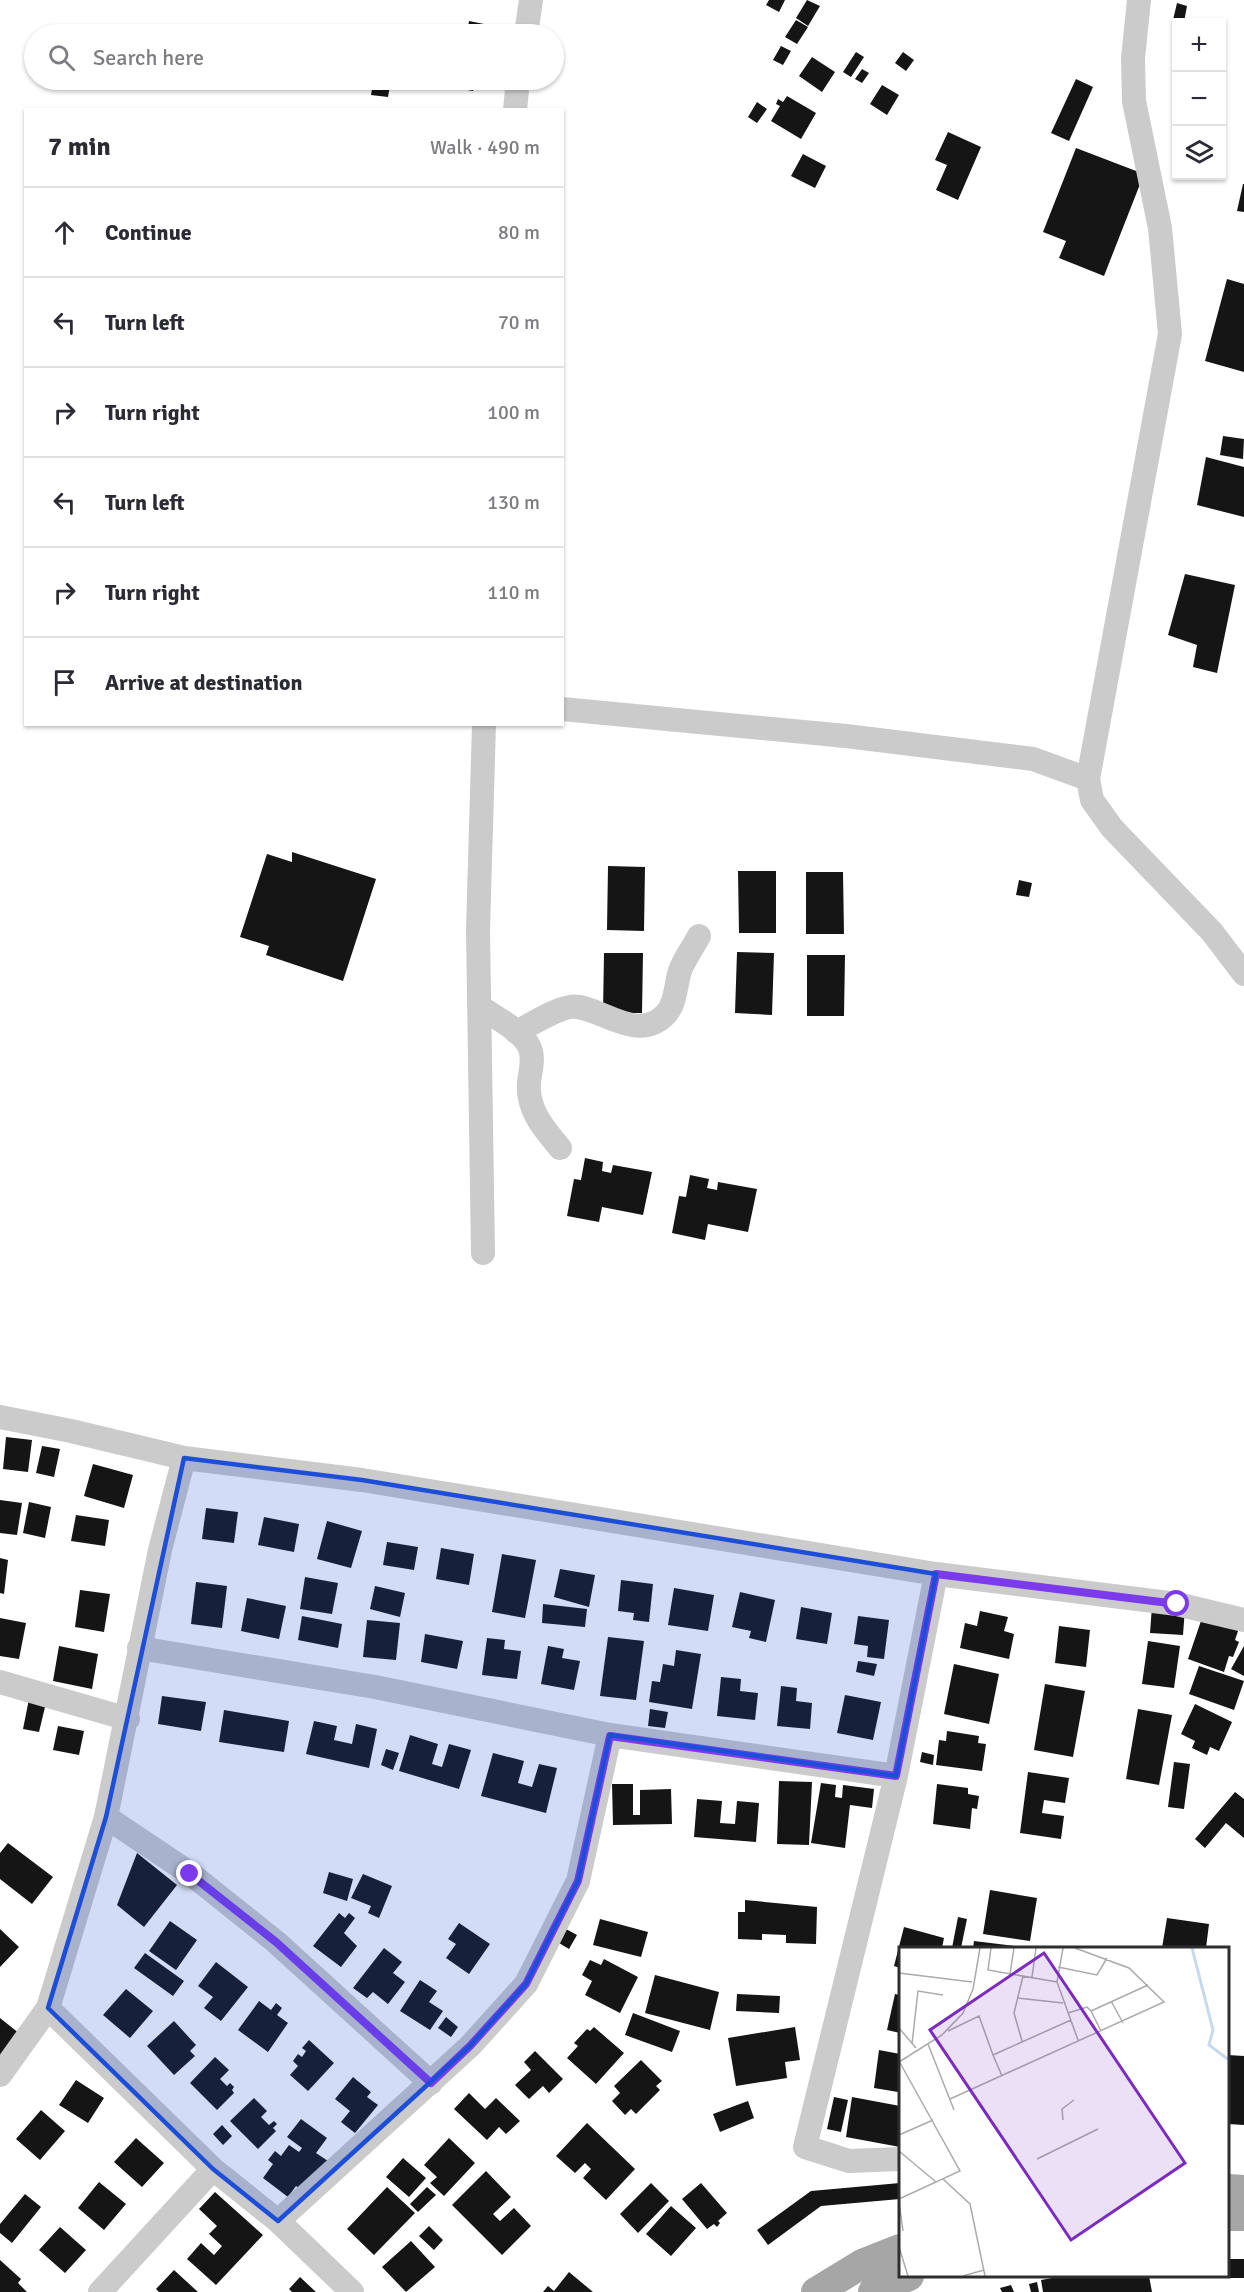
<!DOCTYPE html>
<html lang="en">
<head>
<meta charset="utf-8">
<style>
  body { margin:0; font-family:Signika,sans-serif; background:#f2f2f3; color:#2b2b33 }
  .controls { position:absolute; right:18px; top:18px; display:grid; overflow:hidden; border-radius:0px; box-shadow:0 2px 4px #0004 }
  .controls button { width:54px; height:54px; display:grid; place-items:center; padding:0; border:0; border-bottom:2px solid #e1e1e2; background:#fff; color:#2b2b33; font:30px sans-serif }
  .stop { position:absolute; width:18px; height:18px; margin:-14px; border:4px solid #7c3aed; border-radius:50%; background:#fff }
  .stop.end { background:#7c3aed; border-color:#fff; box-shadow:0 2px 6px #0008 }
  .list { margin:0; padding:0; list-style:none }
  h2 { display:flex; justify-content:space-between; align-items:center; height:78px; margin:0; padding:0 24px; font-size:26px }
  h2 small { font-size:20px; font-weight:400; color:#7c7c81 }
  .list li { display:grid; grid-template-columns:39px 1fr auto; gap:18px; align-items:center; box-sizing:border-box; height:90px; padding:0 24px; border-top:2px solid #e1e1e2 }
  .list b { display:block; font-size:22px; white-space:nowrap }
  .list em { font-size:20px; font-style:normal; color:#7c7c81 }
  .icon { flex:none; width:33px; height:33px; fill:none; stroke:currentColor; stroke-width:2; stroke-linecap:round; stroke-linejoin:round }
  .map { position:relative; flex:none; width:1244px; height:2292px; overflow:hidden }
  .search { position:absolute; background:#fff; box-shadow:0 2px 4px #0004; left:24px; top:24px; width:540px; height:66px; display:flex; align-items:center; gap:15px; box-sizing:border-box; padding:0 21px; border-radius:33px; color:#7c7c81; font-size:22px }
  .panel { position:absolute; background:#fff; box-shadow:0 2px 4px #0004; left:24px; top:108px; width:540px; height:618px; border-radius:0px }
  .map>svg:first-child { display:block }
  .building { fill:#151515 }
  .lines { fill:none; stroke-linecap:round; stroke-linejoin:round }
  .minor { stroke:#cbcbcb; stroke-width:24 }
  .major { stroke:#a6a6a6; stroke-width:30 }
  .route { stroke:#7c3aed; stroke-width:8 }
  .marked { fill:#1d4ed8; fill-opacity:0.2; stroke:#1d4ed8; stroke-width:4.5; stroke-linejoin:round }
  .inset-river { fill:none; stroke:#c7d9ed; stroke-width:3 }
  .inset-road { fill:none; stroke:#ababab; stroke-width:1.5 }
  .view { fill:#7b2cbf; fill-opacity:0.15; stroke:#7b2cbf; stroke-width:3 }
  .inset-edge { fill:none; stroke:#2e2e2e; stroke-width:3 }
</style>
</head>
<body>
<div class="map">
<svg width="1244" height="2292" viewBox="0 0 1244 2292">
  <rect width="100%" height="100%" fill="#fff"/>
  <path class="building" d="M769,0H785L779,12L766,5Z
    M807,0L820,6L808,26L796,18Z
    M1177,3L1187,6L1184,22L1173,20Z
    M796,20L808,27L797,44L785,37Z
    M469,21L484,24L483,31L495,34H453L454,30L467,32Z
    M781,46L791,51L783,65L773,60Z
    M856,52L864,57L851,77L843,72Z
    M903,52L914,60L906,71L895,63Z
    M812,57L835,72L822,92L799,76Z
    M862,69L869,73L862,83L855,79Z
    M1076,79L1093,87L1069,141L1051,133Z
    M459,80H475L473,91L457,88Z
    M373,83L390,85L388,97L371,95Z
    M882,85L899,95L887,115L870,104Z
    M787,96L816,113L801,139L771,121L780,106L776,104L778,99L783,102Z
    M757,102L767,109L757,123L748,117Z
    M948,132L981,147L958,200L936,190L947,165L935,160Z
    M1076,148L1144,174L1104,276L1059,258L1066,241L1043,232Z
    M803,154L826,166L815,188L791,176Z
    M1243,184H1244V212L1237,211Z
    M1227,279L1244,284V372L1205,361Z
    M1223,436L1244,439L1243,459L1220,455Z
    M1206,457L1244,467V517L1197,505Z
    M1185,574L1235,585L1217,673L1193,667L1197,645L1168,635Z
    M292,852L376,879L343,981L266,955L269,946L240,937L267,854L292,862Z
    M608,866L645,867L644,931L607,930Z
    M738,871H776V933H739Z
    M806,872H843L844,934H806Z
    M1019,880L1032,883L1029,897L1016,895Z
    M737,952L774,953L772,1015L735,1013Z
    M604,953H643L642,1013H603Z
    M807,955H845L844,1016H807Z
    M585,1158L603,1162L602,1171L611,1173L613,1165L652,1172L643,1215L602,1207L599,1222L567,1216L574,1179L581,1180Z
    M690,1175L709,1179L707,1188L717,1190L718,1182L757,1189L748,1232L708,1224L705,1240L672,1233L679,1196L686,1197Z
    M6,1437L32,1440L28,1472L3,1469Z
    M42,1446L60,1449L54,1477L36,1473Z
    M93,1464L133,1475L124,1508L84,1496Z
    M0,1500L22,1503L17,1535L0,1533Z
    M29,1502L51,1507L45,1538L23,1533Z
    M206,1508L238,1512L234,1543L202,1539Z
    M76,1515L109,1520L105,1546L71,1541Z
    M264,1517L299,1524L294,1552L258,1545Z
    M327,1521L362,1531L351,1568L317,1559Z
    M387,1542L418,1547L414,1570L383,1565Z
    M441,1548L474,1554L469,1585L436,1579Z
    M502,1554L536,1560L525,1618L492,1612Z
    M0,1558L8,1560L4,1594L0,1593Z
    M560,1569L595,1575L589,1607L554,1597Z
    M305,1577L338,1583L332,1614L300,1609Z
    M621,1580L653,1584L649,1622L633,1620L634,1613L618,1611Z
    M196,1582L227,1586L222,1628L191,1624Z
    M375,1586L405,1593L400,1617L370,1609Z
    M674,1588L714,1595L708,1631L668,1625Z
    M80,1590L110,1594L104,1632L75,1627Z
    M740,1592L775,1600L766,1642L749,1638L751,1631L732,1627Z
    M247,1598L286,1606L279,1639L241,1631Z
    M543,1604L587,1609L585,1627L542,1623Z
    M1152,1606L1185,1608L1183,1635L1150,1633Z
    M801,1607L832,1613L827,1644L796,1639Z
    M980,1611L1008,1617L1004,1631L1014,1634L1009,1659L960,1648L965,1623L977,1626Z
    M1203,1615L1239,1628L1235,1640L1239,1642L1233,1657L1229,1656L1224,1672L1188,1659Z
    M302,1616L342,1624L338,1648L298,1640Z
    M858,1616L889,1620L884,1659L867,1657L868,1646L854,1644Z
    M0,1618L26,1623L19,1659L0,1656Z
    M367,1620L400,1623L396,1660L363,1657Z
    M1059,1626L1090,1630L1086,1667L1055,1663Z
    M425,1634L463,1641L457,1669L421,1662Z
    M608,1637L644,1641L636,1700L600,1696Z
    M487,1638L505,1640L504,1649L521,1651L517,1679L482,1675Z
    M1148,1641L1180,1646L1174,1688L1142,1684Z
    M59,1646L98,1654L92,1689L53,1681Z
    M548,1646L564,1649L562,1658L580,1661L574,1690L541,1684Z
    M1244,1646V1676L1231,1669Z
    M676,1650L701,1654L692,1709L649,1702L652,1681L660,1682L663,1664L674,1666Z
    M858,1661L877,1664L874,1676L856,1672Z
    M954,1664L999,1674L989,1724L944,1714Z
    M1199,1666L1244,1681L1234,1710L1189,1694Z
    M721,1677L741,1679L740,1691L758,1693L755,1720L717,1716Z
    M1045,1684L1085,1691L1073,1757L1034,1750Z
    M781,1686L797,1688L796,1701L812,1703L810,1729L777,1726Z
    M845,1695L881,1702L873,1740L837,1733Z
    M162,1696L206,1702L201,1731L158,1724Z
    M29,1699L46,1703L39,1732L23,1729Z
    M1195,1704L1232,1722L1219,1751L1210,1747L1207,1755L1192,1748L1195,1741L1181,1734Z
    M650,1709L668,1712L665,1728L648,1726Z
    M1138,1709L1172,1715L1159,1785L1126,1779Z
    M224,1710L289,1721L284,1752L219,1742Z
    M314,1721L337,1726L334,1740L352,1744L356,1724L377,1729L369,1768L306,1754Z
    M58,1726L84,1731L79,1755L53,1750Z
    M947,1731L979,1736L978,1743L986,1744L982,1771L936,1765L939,1740L946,1741Z
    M410,1735L438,1744L432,1764L442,1767L449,1744L471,1750L459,1789L399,1771Z
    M386,1749L399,1753L393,1770L381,1765Z
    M922,1752L934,1755L933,1765L920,1762Z
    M493,1753L524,1761L518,1783L532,1787L539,1764L557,1768L546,1813L481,1796Z
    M1174,1762L1190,1764L1184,1809L1168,1807Z
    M1028,1772L1069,1778L1065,1803L1044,1800L1042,1813L1064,1816L1061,1839L1020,1833Z
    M779,1781L812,1782L809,1845L777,1844Z
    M821,1783L836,1785L835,1797L842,1798L843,1785L874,1789L872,1808L850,1805L845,1848L811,1843Z
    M612,1784H633V1815H640V1790L671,1789L672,1824L613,1825Z
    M937,1784L968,1788V1794L979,1796L977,1809L972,1808L970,1829L933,1824Z
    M1235,1792L1244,1799V1838L1226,1823L1205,1848L1195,1839Z
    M697,1799L722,1801L720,1823L735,1824L737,1801L759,1803L756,1842L694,1837Z
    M8,1843L53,1877L32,1904L0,1879V1853Z
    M137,1853L177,1885L144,1927L117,1905Z
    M329,1872L353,1879L347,1901L323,1893Z
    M363,1874L392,1886L379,1918L368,1913L371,1906L351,1898Z
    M990,1890L1037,1898L1030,1941L983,1934Z
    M745,1900L817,1907L816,1944L786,1943V1935L762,1934V1940L738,1939V1912H745Z
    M339,1913L345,1918L349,1913L355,1918L344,1933L357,1946L341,1967L313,1946Z
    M958,1917L967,1919L961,1948H952Z
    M1167,1918L1209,1924L1206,1948H1162Z
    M600,1919L648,1932L641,1957L593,1945Z
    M170,1921L197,1940L176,1970L149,1951Z
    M459,1923L490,1944L469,1974L446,1958L456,1944L448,1939Z
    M904,1927L944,1938L942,1948H900V1968L894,1966Z
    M0,1929L19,1947L0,1967Z
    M566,1929L577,1935L569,1949L559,1943Z
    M974,1941L1015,1946V1948H973Z
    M384,1948L402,1962L393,1973L405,1982L388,2004L373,1992L367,1998L353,1988Z
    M145,1953L184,1981L173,1996L134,1968Z
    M604,1959L638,1977L620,2013L585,1995L592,1981L582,1975L590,1960L601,1965Z
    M216,1962L248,1987L221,2021L204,2008L213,1997L198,1986Z
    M655,1975L719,1992L710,2030L645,2013Z
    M420,1980L437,1991L429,2002L443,2011L430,2030L400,2011Z
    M126,1989L153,2011L130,2038L103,2015Z
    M737,1994L780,1996L779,2013L736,2011Z
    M895,1994L900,1995V2033L887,2030Z
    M259,2001L271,2010L276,2003L282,2008L277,2015L288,2023L268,2052L238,2030Z
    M633,2013L680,2031L672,2052L625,2035Z
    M446,2017L458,2027L451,2037L438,2028Z
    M0,2018L20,2034L0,2059Z
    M174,2021L196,2045L190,2051L195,2056L174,2075L147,2046Z
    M594,2027L624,2053L596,2084L567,2058L578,2046L574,2043L587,2029L590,2031Z
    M795,2027L800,2060L785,2062L787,2078L736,2086L728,2038Z
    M309,2040L334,2063L308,2091L290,2075L298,2066L293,2061L298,2054L302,2057L306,2051L302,2048Z
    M879,2050L900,2054L898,2092L874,2088Z
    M535,2051L563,2079L549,2093L543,2086L529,2099L515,2085L531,2070L524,2062Z
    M1228,2055L1244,2056V2125L1228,2124Z
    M215,2057L229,2070L220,2079L227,2086L230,2083L234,2087L232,2090L234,2093L217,2110L190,2083Z
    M641,2060L662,2081L656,2086L660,2090L636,2114L631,2109L625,2115L612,2101L620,2093L614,2086Z
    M353,2077L371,2092L367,2097L378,2105L355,2133L341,2122L350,2111L335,2099Z
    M76,2080L104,2098L88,2123L59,2105Z
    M469,2093L485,2109L496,2098L520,2121L506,2134L499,2127L487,2140L454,2109Z
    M834,2097L848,2100L841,2132L827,2129Z
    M852,2097L900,2106V2147L846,2137Z
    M254,2098L267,2111L261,2117L269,2125L274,2121L277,2124L273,2128L276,2131L258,2149L230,2121Z
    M748,2101L754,2118L720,2132L713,2114Z
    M41,2110L65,2131L40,2160L16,2139Z
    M301,2119L327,2138L316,2153L328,2161L305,2192L296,2186L288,2197L263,2178L273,2164L268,2160L275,2151L281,2156L289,2145L299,2152L302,2148L287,2137Z
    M587,2123L635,2169L606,2200L583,2178L591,2169L585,2163L575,2173L556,2156Z
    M222,2125L232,2136L223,2145L213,2134Z
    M136,2138L164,2163L142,2187L114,2162Z
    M449,2138L475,2163L444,2196L430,2183L437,2177L424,2165Z
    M403,2158L426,2178L409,2197L386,2177Z
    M486,2171L511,2197L493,2214L500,2221L514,2208L531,2226L502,2255L452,2205Z
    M99,2182L126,2204L104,2230L78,2208Z
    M651,2183L669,2201L638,2233L620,2214Z
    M701,2183L727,2213L718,2221L720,2223L717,2227L714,2224L707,2229L682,2199Z
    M900,2183V2199L821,2206L768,2245L757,2230L811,2191Z
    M387,2187L415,2213L374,2255L347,2229Z
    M427,2187L436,2195L418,2212L410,2204Z
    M215,2192L263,2235L216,2285L187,2259L201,2243L214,2255L222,2246L209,2234L217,2226L199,2209Z
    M25,2194L41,2207L12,2243L0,2233V2224Z
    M671,2206L696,2228L671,2256L646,2234Z
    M429,2226L443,2240L434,2250L419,2236Z
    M60,2227L86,2250L65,2273L39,2250Z
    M411,2241L435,2267L406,2292L382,2267Z
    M1228,2259H1244V2278H1174V2276H1228Z
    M0,2260L21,2279L18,2283L27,2292H0Z
    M174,2270L198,2292H159L156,2289Z
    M569,2272L593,2292H543L548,2286L554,2291Z
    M1064,2276H1149L1152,2292H1043L1041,2280Z
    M300,2277L316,2292H292L289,2289Z
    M1037,2282L1039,2292H1031L1029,2284Z
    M1011,2285L1014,2292H1002L1000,2288Z"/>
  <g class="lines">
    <path class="minor" d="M1139,0L1133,58L1134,101L1160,228L1170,334L1088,779L1092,800L1112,828L1212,932L1244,974
      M526,34L531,0
      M515,110L518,80
      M562,709L846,736L1033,759L1088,779
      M479,1006C494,1017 520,1029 529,1046C535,1058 530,1071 529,1083C527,1110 544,1129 560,1148
      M516,1032C533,1024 553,1010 570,1007C595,1002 635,1045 665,1015C677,1003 675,983 681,968C686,957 693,947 699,936
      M483,1253L478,930L484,724
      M0,1417L71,1431L184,1458L362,1480L936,1574L1177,1604L1244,1620
      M139,1648L375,1687L610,1735L896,1776L936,1574
      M0,1682L128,1719
      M896,1776L805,2147L849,2161L900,2159
      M106,1817L191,1874L276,1942L431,2083
      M48,2008L213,2169L278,2221L352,2292
      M0,2075L48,2008L106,1817L160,1550L184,1458
      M278,2221L470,2046L526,1984L578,1881L610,1735
      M100,2292L213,2169"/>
    <path class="major" d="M1228,2189L1244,2190
      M1228,2216H1244
      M816,2292L862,2264L900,2249
      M873,2292L909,2276"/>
  </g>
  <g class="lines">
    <path class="route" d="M190,1874L276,1942L431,2083L470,2046L526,1984L578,1881L610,1736L896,1776L936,1574L1177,1604"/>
  </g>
  <path class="marked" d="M184,1458L362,1480L936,1574L896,1776L610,1735L578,1881L526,1984L470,2046L278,2221L213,2169L48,2008L106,1817Z"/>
  <g transform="translate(899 1947)">
    <rect width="330" height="330" fill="#fff"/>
    <path class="inset-river" d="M293,1L314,83L310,98L330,113"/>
    <path class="inset-road" d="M92,1L89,23L158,35M164,1L158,35L179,93M159,20L198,28L208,11M0,26L73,35M111,27L115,1M133,30L137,1M118,51L164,56M212,54L224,76M192,64L202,84M169,66L188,60L192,64L249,38M0,81L17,101M49,84L80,69L94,108M123,94L115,66L124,29M13,97L19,44L44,48M29,97L55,163M0,115L43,88L64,66L74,42L81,1M103,129L94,108L172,73M51,152L265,55L230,21L176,1M164,173L163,162L175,153M0,188L34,173M0,204L37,235M138,212L199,182M44,232L71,257L86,329M0,252L61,224L0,114M0,255L4,284M0,300L9,329M64,329L85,323"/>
    <path class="view" d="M145,6L286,216L172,293L31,83Z"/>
    <rect width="330" height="330" class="inset-edge"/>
  </g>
</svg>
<div class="controls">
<button>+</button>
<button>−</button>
<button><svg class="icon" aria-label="layers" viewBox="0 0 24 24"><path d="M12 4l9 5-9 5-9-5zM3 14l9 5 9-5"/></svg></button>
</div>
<div class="stop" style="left:1177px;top:1604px"></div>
<div class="stop end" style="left:190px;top:1874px"></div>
<div class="search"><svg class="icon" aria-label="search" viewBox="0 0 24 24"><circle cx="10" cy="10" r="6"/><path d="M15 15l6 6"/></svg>Search here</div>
<section class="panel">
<h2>7 min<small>Walk · 490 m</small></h2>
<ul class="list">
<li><svg class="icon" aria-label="ahead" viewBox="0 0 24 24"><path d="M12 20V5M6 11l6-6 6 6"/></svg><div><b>Continue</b></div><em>80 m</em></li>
<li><svg class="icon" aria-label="left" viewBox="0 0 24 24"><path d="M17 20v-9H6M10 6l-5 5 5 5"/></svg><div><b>Turn left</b></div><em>70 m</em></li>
<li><svg class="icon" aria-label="right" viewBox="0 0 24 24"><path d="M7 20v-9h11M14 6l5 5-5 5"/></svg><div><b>Turn right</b></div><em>100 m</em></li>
<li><svg class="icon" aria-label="left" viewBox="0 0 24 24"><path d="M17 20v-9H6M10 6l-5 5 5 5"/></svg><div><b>Turn left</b></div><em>130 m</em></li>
<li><svg class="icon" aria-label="right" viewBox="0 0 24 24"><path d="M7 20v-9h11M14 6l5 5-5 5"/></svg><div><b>Turn right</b></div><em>110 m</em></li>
<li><svg class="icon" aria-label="arrive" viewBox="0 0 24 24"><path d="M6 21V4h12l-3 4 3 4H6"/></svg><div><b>Arrive at destination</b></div></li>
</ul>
</section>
</div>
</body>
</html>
